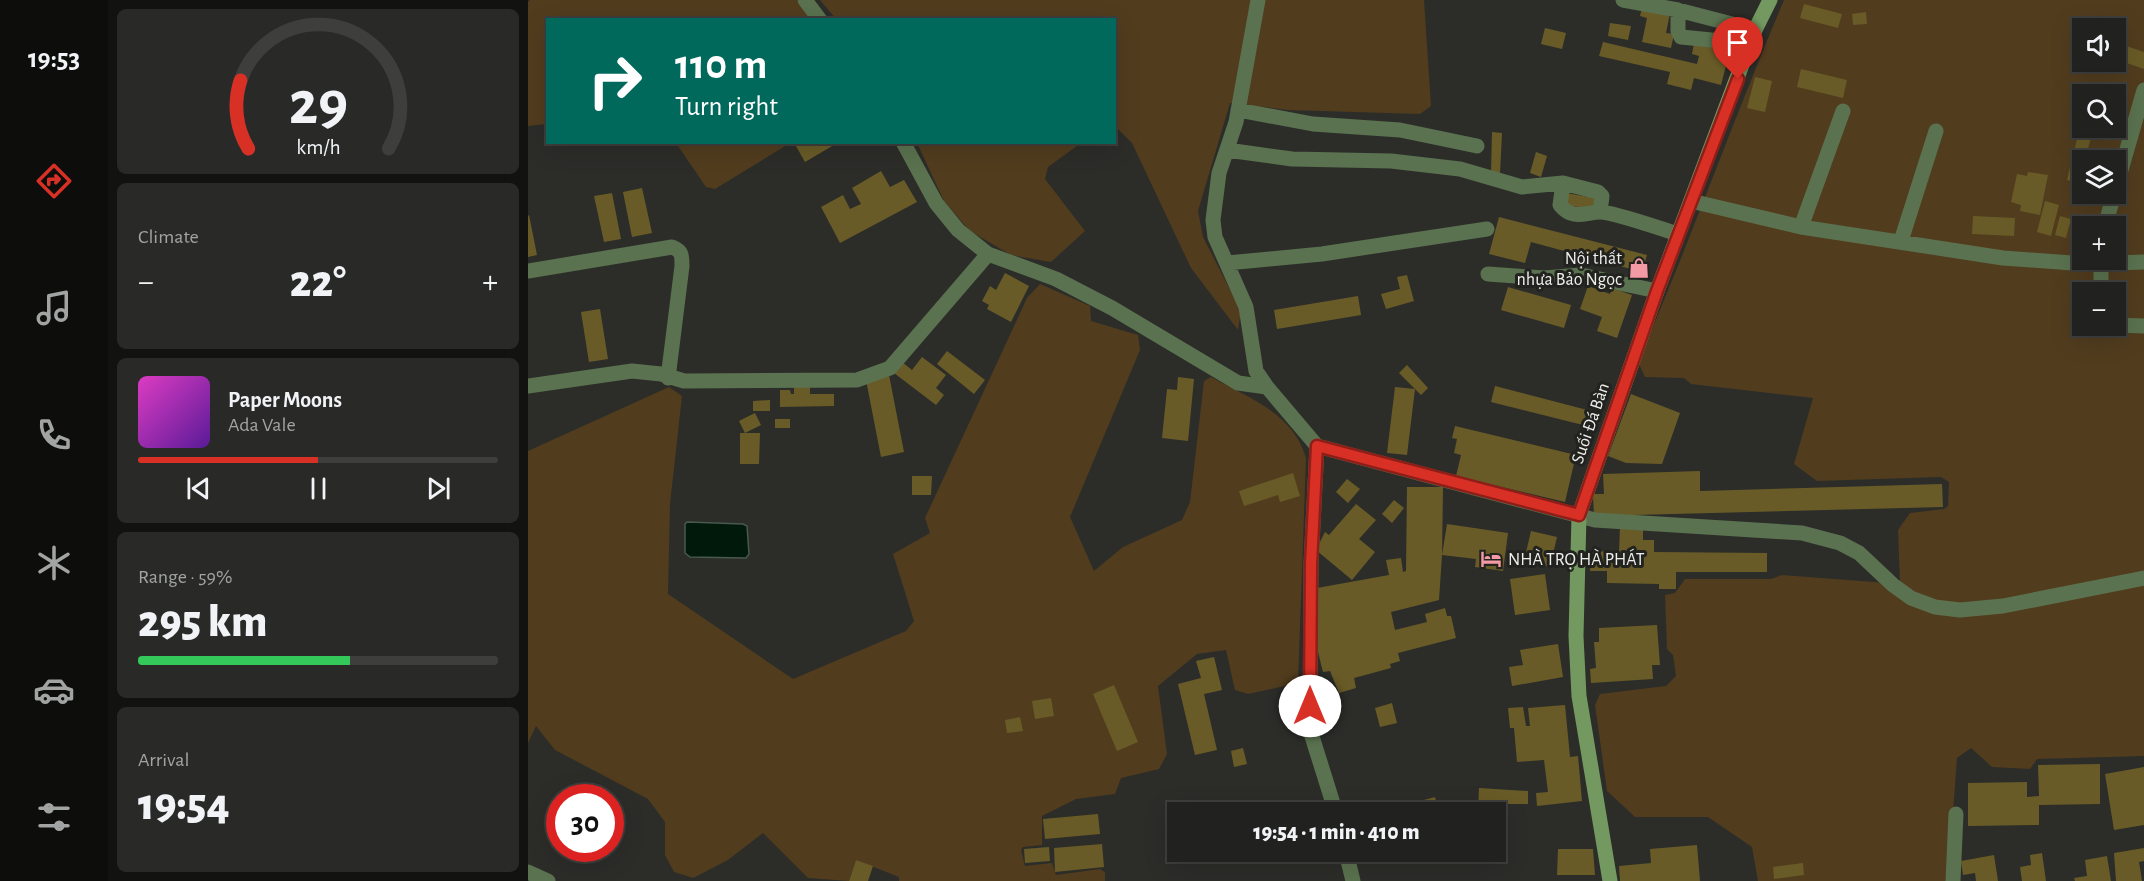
<!DOCTYPE html>
<meta charset="utf-8">
<style>
:root{--surface:#21221f;--page:#292a28;--text:#f1f3f6;--muted:#a2a4a4;--line:#3e3f3d;--accent:#d93025}
body{margin:0;font-family:"Alegreya Sans",sans-serif;background:var(--page);color:var(--text);height:100vh;display:flex;flex-direction:column;font-size:22px;white-space:nowrap}
*{box-sizing:border-box;margin:0}
p{font-size:20px;color:var(--muted)}
.icon{flex:none;width:33px;height:33px;fill:none;stroke:currentColor;stroke-width:2;stroke-linecap:round;stroke-linejoin:round}
.map{position:relative;flex:1;overflow:hidden}
.side{display:flex;flex-direction:column;gap:9px;padding:9px;background:#121311;width:420px}
.side>*{flex:none}
.top-card{position:absolute;left:18px;top:18px;width:570px;height:126px;border-radius:0px;box-shadow:0 6px 24px #0002,0 0 0 2px var(--line);background:#00695c;color:#fff;overflow:hidden}
.tools{position:absolute;left:1544px;top:18px;display:grid;gap:12px}
.tools a{display:grid;place-items:center;width:54px;height:54px;border-radius:0px;background:var(--surface);box-shadow:0 6px 24px #0002,0 0 0 2px var(--line);font-size:30px}
.speed{position:absolute;left:18px;top:784px;display:flex;gap:12px;font-size:30px;font-weight:700;text-align:center}
.speed>*{display:grid;place-content:center;width:78px;height:78px;border-radius:50%;background:var(--surface);box-shadow:0 6px 24px #0002,0 0 0 2px var(--line);line-height:1}
.speed .limit{border:9px solid #d22;background:#fff;color:#111}
.pin{position:absolute;display:grid;place-items:center;width:51px;height:51px;color:#fff;margin:-62px -26px;border-radius:50% 50% 50% 0;rotate:-45deg;box-shadow:0 0 6px #0007}
.pin .icon{rotate:45deg}
.me{position:absolute;width:66px;margin:-33px;rotate:0deg;stroke-linejoin:round;filter:drop-shadow(0 0 4px #0008)}
.turn{display:flex;align-items:center;gap:21px;height:126px;padding:0 30px;font-size:27px}
.turn .icon{width:78px;height:78px;stroke-width:2.5}
.turn b{display:block;font-size:42px;line-height:51px}
.big{font-size:45px;font-weight:800;line-height:1.1}
.side .card{flex:1;display:flex;flex-direction:column;justify-content:center;gap:9px;min-width:0;padding:0 21px;border-radius:9px;background:var(--page)}
.side .dial{align-items:center;gap:0}
.dial svg{height:156px;overflow:visible;fill:none;stroke:var(--line);stroke-width:7;stroke-linecap:round;text-anchor:middle}
.dial text{fill:var(--text);stroke:none}
.song{display:flex;align-items:center;gap:18px}
.cover{width:72px;height:72px;border-radius:9px;background:linear-gradient(135deg,hsl(310 70% 55%),hsl(270 70% 35%))}
.played{height:6px;border-radius:3px;background:linear-gradient(90deg,var(--accent) 50%,var(--line) 50%)}
.keys{display:flex;justify-content:space-around;direction:ltr}
.heat{display:flex;justify-content:space-between;align-items:center;font-size:33px;direction:ltr}
.charge{height:9px;border-radius:4px;background:linear-gradient(90deg,#34c759 59%,var(--line) 0)}
.trip{position:absolute;left:639px;top:802px;width:339px;height:60px;border-radius:0px;background:var(--surface);box-shadow:0 6px 24px #0002,0 0 0 2px var(--line);font-weight:800;line-height:60px;text-align:center}
main{display:flex;flex:1;min-height:0}
.tabs{display:flex;flex-direction:column;width:108px;justify-content:space-around;align-items:center;background:#0d0e0c;color:var(--muted)}
.tabs .icon{width:42px;height:42px}
.tabs .current{color:var(--accent)}
.tabs b{font-size:27px;color:var(--text)}
.map>svg:first-child{display:block}
.green{fill:#513c1e;fill-rule:evenodd}
.water{fill:#01190b;stroke:#48594e;stroke-width:1.5}
.building{fill:#695b27}
.lines{fill:none;stroke-linecap:round;stroke-linejoin:round}
.street{stroke:#5a724f;stroke-width:15}
.secondary{stroke:#739860;stroke-width:15}
.route-casing{stroke:#8d1f18;stroke-width:15}
.route{stroke:#d93025;stroke-width:10}
.labels{text-anchor:middle;stroke-width:6;stroke-linejoin:round;paint-order:stroke}
.poi-label{font-size:18px;fill:#eeefec;stroke:#22231f;text-anchor:end}
.street-label{font-size:18px;fill:#eeefec;stroke:#22231f}
</style>
<main>
<nav class="tabs">
<b>19:53</b>
<svg class="icon current" aria-label="directions" viewBox="0 0 24 24"><path d="M12 3l9 9-9 9-9-9zM9 14v-3h6M13 9l2 2-2 2"/></svg>
<svg class="icon" aria-label="music" viewBox="0 0 24 24"><path d="M9 18V5l10-2v13"/><circle cx="6" cy="18" r="3"/><circle cx="16" cy="16" r="3"/></svg>
<svg class="icon" aria-label="phone" viewBox="0 0 24 24"><path d="M5 4h4l2 5-3 2q2 4 5 5l2-3 5 2v4C11 20 4 13 5 4z"/></svg>
<svg class="icon" aria-label="climate" viewBox="0 0 24 24"><path d="M12 3v18M4 7l16 10M4 17L20 7"/></svg>
<svg class="icon" aria-label="car" viewBox="0 0 24 24"><path d="M5 17H2v-5l4-1 3-4h7l3 4 3 1v5h-3M9 17h6M6 11h13"/><circle cx="7" cy="17" r="2"/><circle cx="17" cy="17" r="2"/></svg>
<svg class="icon" aria-label="filters" viewBox="0 0 24 24"><path d="M4 7h16M4 17h16"/><circle cx="9" cy="7" r="2"/><circle cx="15" cy="17" r="2"/></svg>
</nav>
<section class="side">
<div class="card dial"><svg viewBox="0 0 100 80">
<path d="M14 69A42 42 0 1 1 86 69"/>
<path d="M14 69A42 42 0 0 1 10 34" stroke="#d93025"/>
<text x="50" y="56" font-size="32" font-weight="700">29</text>
<text x="50" y="72" font-size="11">km/h</text>
</svg></div>
<div class="card"><p>Climate</p>
<div class="heat"><a>−</a><b class="big">22°</b><a>+</a></div>
</div>
<div class="card">
<div class="song"><i class="cover"></i><div><b>Paper Moons</b><p>Ada Vale</p></div></div>
<div class="played"></div>
<div class="keys"><svg class="icon" aria-label="previous" viewBox="0 0 24 24"><path d="M18 5L8 12l10 7zM5 5v14"/></svg><svg class="icon" aria-label="pause" viewBox="0 0 24 24"><path d="M8 5v14M16 5v14"/></svg><svg class="icon" aria-label="next" viewBox="0 0 24 24"><path d="M6 5l10 7-10 7zM19 5v14"/></svg></div>
</div>
<div class="card"><p>Range · 59%</p><b class="big">295 km</b><div class="charge"></div></div>
<div class="card"><p>Arrival</p><b class="big">19:54</b></div>
</section>
<div class="map">
<svg width="1616" height="881" viewBox="0 0 1616 881">
<rect width="100%" height="100%" fill="#2c2d29"/>
<path class="green" d="M2,0H269L283,19L20,20L19,124L0,126V2Z
M292,0H896L903,106L892,114L760,110L702,103L670,211L675,237L713,311L710,330L663,268L604,143L587,126L586,20L308,19Z
M1256,0H1616V756L1509,759L1502,769L1464,767L1443,748L1429,758L1420,881H1230L1224,847L1180,817H1107L1079,791L1067,705L1072,694L1138,686L1148,676L1145,655L1139,649L1137,595L1147,593L1157,579H1243L1254,575L1372,584L1370,530L1382,513L1416,509L1420,506L1421,482L1413,477L1289,481L1266,464L1285,398L1163,384L1156,378L1117,377L1110,362C1162,242 1205,120 1256,0ZM1554,28H1587V62H1554ZM1554,94H1587V128H1554ZM1554,160H1587V194H1554ZM1554,226H1587V260H1554ZM1554,292H1587V326H1554Z
M148,143H262L187,189L178,187Z
M389,143H553L520,167L517,179L557,231L523,262L483,255L442,231L416,201Z
M512,284L562,306L563,321L610,335L612,350L542,517L566,571L595,547L654,520L662,502L676,381L683,377C721,398 765,413 778,458L770,683L720,694L707,690L698,650L669,654L630,686L639,754L631,769L593,778L587,794L548,799L514,816V845L495,847L493,850L497,866L524,863L528,875L572,869L577,872V881H371V877L328,860L321,881L280,878L235,833L200,860L165,878L146,872L137,855V822L120,799L27,750L8,726L0,743V451L141,387L154,396L142,504L140,594L265,679L378,631L386,621L365,554L402,533L397,518L499,298Z"/>
<path class="water" d="M159,522L215,524L219,526L221,554L218,558L162,557L157,553V524Z"/>
<path class="building" d="M1276,4L1314,14L1310,28L1272,18Z
M1114,8L1142,13L1138,33L1146,34L1143,48L1114,42L1119,18L1112,16Z
M1338,12L1339,24L1325,25L1324,14Z
M1082,23L1103,26L1100,40L1080,36Z
M1017,28L1038,33L1034,49L1013,44Z
M1075,42L1169,64L1171,56L1164,54L1166,43L1202,50L1193,85L1166,78L1163,90L1139,84L1142,72L1071,56Z
M1587,42L1616,52V69L1587,59Z
M1273,69L1319,80L1315,98L1269,87Z
M1227,77L1244,81L1237,112L1219,108Z
M1551,131L1564,134L1557,160H1554L1551,183L1539,180Z
M964,132L974,133L972,174H963Z
M273,142H311L277,162L268,146Z
M1008,152L1019,156L1013,177L1002,173Z
M353,171L362,187L376,180L389,202L312,243L293,207L315,195L322,209L333,204L324,188Z
M1500,172L1520,175L1512,215L1492,211L1493,205L1483,202L1489,174L1499,176Z
M114,188L124,233L104,237L95,192Z
M84,193L93,239L76,242L66,196Z
M1038,193L1067,198L1065,209L1036,205Z
M1517,201L1531,205L1523,236L1509,232Z
M1,215L9,255L0,257V216Z
M1445,216L1487,218L1486,236L1444,234Z
M1532,216L1543,219L1538,238L1527,235Z
M971,217L1119,255L1114,272L1003,242L997,263L961,254Z
M477,273L501,286L483,322L459,309L461,305L454,301L462,286L468,290Z
M879,275L886,301L858,309L853,294L872,289L869,277Z
M1060,286L1082,294L1084,288L1104,295L1089,338L1069,331L1074,317L1052,309Z
M980,287L1043,305L1036,328L973,310Z
M830,296L833,315L749,329L746,310Z
M72,309L80,359L61,362L53,312Z
M419,351L457,380L446,394L409,364Z
M394,357L418,375L408,388L416,395L408,405L366,373L374,362L384,370Z
M879,365L900,388L893,395L887,389L879,455L859,453L867,387L887,389L871,373Z
M361,375L376,452L353,457L338,380Z
M650,377L666,379L660,441L634,438L639,389L649,390Z
M266,384H282V394H306V406L252,407V390H262L263,394H266Z
M967,386L1063,411L1059,426L963,402Z
M1103,394L1152,413L1134,464L1098,463L1080,456Z
M242,400V411H225V401Z
M227,413L233,425L217,433L211,421Z
M247,419H262V428H247Z
M927,426L1048,455L1037,502L928,476L933,455L926,453L929,439L924,438Z
M212,433H232L231,464H212Z
M1172,471V491L1414,484L1415,507L1066,516L1065,494H1076L1075,474Z
M765,473L772,496L752,502L750,495L716,506L711,491Z
M384,476H404L403,495H384Z
M819,479L832,489L820,503L808,492Z
M879,487H915L914,555L919,524L980,533L975,571L947,567L948,559L914,555L911,600L863,612L867,630L899,622L897,614L917,608L919,616H923L928,638L870,653L872,661L862,664L863,668L826,678L828,688L811,693L802,671L795,672L785,632L790,631L789,588L861,575L858,560L873,558L875,572L878,571Z
M866,500L876,508L864,523L854,514Z
M828,504L848,520L831,539L847,552L824,580L788,550L797,532L801,535Z
M1092,527H1115V540H1126V552L1239,553V572H1148V589H1131V584L1079,583V571H1062L1063,551L1091,552Z
M1003,531L1029,537L1022,567L996,561Z
M1017,574L1022,610L987,615L982,579Z
M1129,625L1132,665H1124L1125,679L1063,683L1062,669L1068,668L1066,642H1071V628Z
M1030,644L1035,677L984,686L981,667L995,665L992,650Z
M686,657L694,690L676,694L689,750L667,755L650,684L673,678L668,661Z
M586,685L610,742L589,751L565,694Z
M523,698L526,716L507,719L504,701Z
M864,703L869,723L852,727L847,708Z
M1037,705L1042,757L1050,756L1054,801L1009,806L1008,793L1020,792L1016,760L989,762L986,728H982L980,708L995,707L998,726H1002L1000,708Z
M492,717L495,731L479,733L477,720Z
M715,748L719,764L706,767L703,751Z
M1572,764V804L1511,805V825L1440,826V783L1499,782V797L1511,796L1510,765Z
M1616,767V825L1586,830L1577,774Z
M951,788L1000,791V804H965V812L950,811Z
M907,797L911,813H867L866,808Z
M570,814L572,834L517,839L515,819Z
M574,844L576,867L527,872L526,848Z
M1169,845L1172,881H1092L1091,866L1123,863L1122,849Z
M521,847L522,861L497,863L496,849Z
M1616,848V861L1611,862L1614,881H1588L1586,853Z
M1030,849H1065L1067,875H1029Z
M1514,853L1518,881H1494L1492,867L1503,865L1502,855Z
M1466,855L1470,881H1448L1447,873L1435,875L1433,861Z
M1579,856L1583,881H1547L1546,878L1559,876L1557,860Z
M328,860L345,866L340,881H321Z
M1275,863L1276,875L1246,879L1245,867Z"/>
<g class="lines">
<path class="street" d="M277,0L292,20
M730,0L708,122L691,173L685,220L687,237L718,307L728,371L739,387
M1095,0L1150,10L1227,30
M1150,10V31L1153,37L1224,44
M710,110L785,124L872,130L949,146
M375,142L408,203L430,230L460,254L528,279L584,308L710,383L739,387L789,446L1067,520L1274,533L1312,543L1331,553L1365,585L1383,598L1407,607L1432,610L1475,606L1616,578
M699,150L764,159L863,161L932,169L994,187L1035,183L1070,192L1074,196L1072,212
M1035,183L1032,205C1045,221 1058,212 1072,212C1086,212 1133,229 1150,234
M1587,191L1616,90
M1163,201L1273,227L1475,258L1558,264L1616,262
M1577,226L1586,194
M1273,227L1315,111
M1373,241L1408,131
M1573,260V292
M699,263L794,254L959,229
M0,271L144,247C154,251 154,255 154,266L140,378
M960,274L1016,278L1053,275L1129,291
M1587,325L1616,326
M0,386L104,371L133,374L156,381L329,380L362,368L460,254
M789,446L783,564L782,730L808,813
M818,852L825,881
M0,872L20,881
M1425,881L1428,814"/>
<path class="secondary" d="M1082,881L1051,696L1048,636L1051,515L1129,291L1227,30L1242,0"/>
</g>
<g class="lines">
<g class="route-casing">
<path id="route" d="M782,706L783,564L789,446L1051,515L1129,291L1210,79"/>
</g>
<use href="#route" class="route"/>
</g>
<defs>
<g id="shop-bare" transform="scale(1.62)"><path d="M-5-2.5h2.3a2.7 3.5 0 0 1 5.4 0H5L5.5 6h-11ZM-1.5-2.5h3a1.5 2.3 0 0 0-3 0Z" fill="#f49aa5" stroke="#22231f" stroke-width="2.5" paint-order="stroke"/></g>
<g id="hotel-bare" transform="scale(1.62)"><path d="M-6-4.5h1.5V1H6V5H4.5V3h-9V5H-6ZM-4 0a1.8 1.8 0 1 1 3.6 0ZM.5 0V-2.5h3Q6-2.5 6 0Z" fill="#f49aa5" stroke="#22231f" stroke-width="2.5" paint-order="stroke"/></g>
</defs>
<g fill-rule="evenodd">
<use href="#shop-bare" x="1111" y="268"/>
<use href="#hotel-bare" x="963" y="559"/>
</g>
<g class="labels">
<g class="poi-label">
<text x="1094" y="264">Nội thất<tspan x="1094" dy="21">nhựa Bảo Ngọc</tspan></text>
<text x="980" y="565" text-anchor="start">NHÀ TRỌ HÀ PHÁT</text>
</g>
<g class="street-label">
<text transform="translate(1062 423) rotate(-71)" y="6">Suối Đá Bàn</text>
</g>
</g>
</svg>
<div class="tools">
<a><svg class="icon" aria-label="sound" viewBox="0 0 24 24"><path d="M4 9h4l5-4v14l-5-4H4zM17 9q2 3 0 6"/></svg></a>
<a><svg class="icon" aria-label="search" viewBox="0 0 24 24"><circle cx="10" cy="10" r="6"/><path d="M15 15l6 6"/></svg></a>
<a><svg class="icon" aria-label="layers" viewBox="0 0 24 24"><path d="M12 4l9 5-9 5-9-5zM3 14l9 5 9-5"/></svg></a>
<a>+</a>
<a>−</a>
</div>
<div class="speed"><div class="limit">30</div></div>
<div class="pin" style="left:1210px;top:79px;background:#d93025"><svg class="icon" aria-label="arrive" viewBox="0 0 24 24"><path d="M6 21V4h12l-3 4 3 4H6"/></svg></div>
<svg class="me" style="left:782px;top:706px" viewBox="-20 -20 40 40"><circle r="19" fill="#fff"/><path d="M0-13L10 11 0 6-10 11z" fill="#d93025"/></svg>
<div class="trip">19:54 · 1 min · 410 m</div>
<div class="top-card">
<div class="turn"><svg class="icon" aria-label="right" viewBox="0 0 24 24"><path d="M7 20v-9h11M14 6l5 5-5 5"/></svg><div><b>110 m</b>Turn right</div></div>
</div>
</div>
</main>
